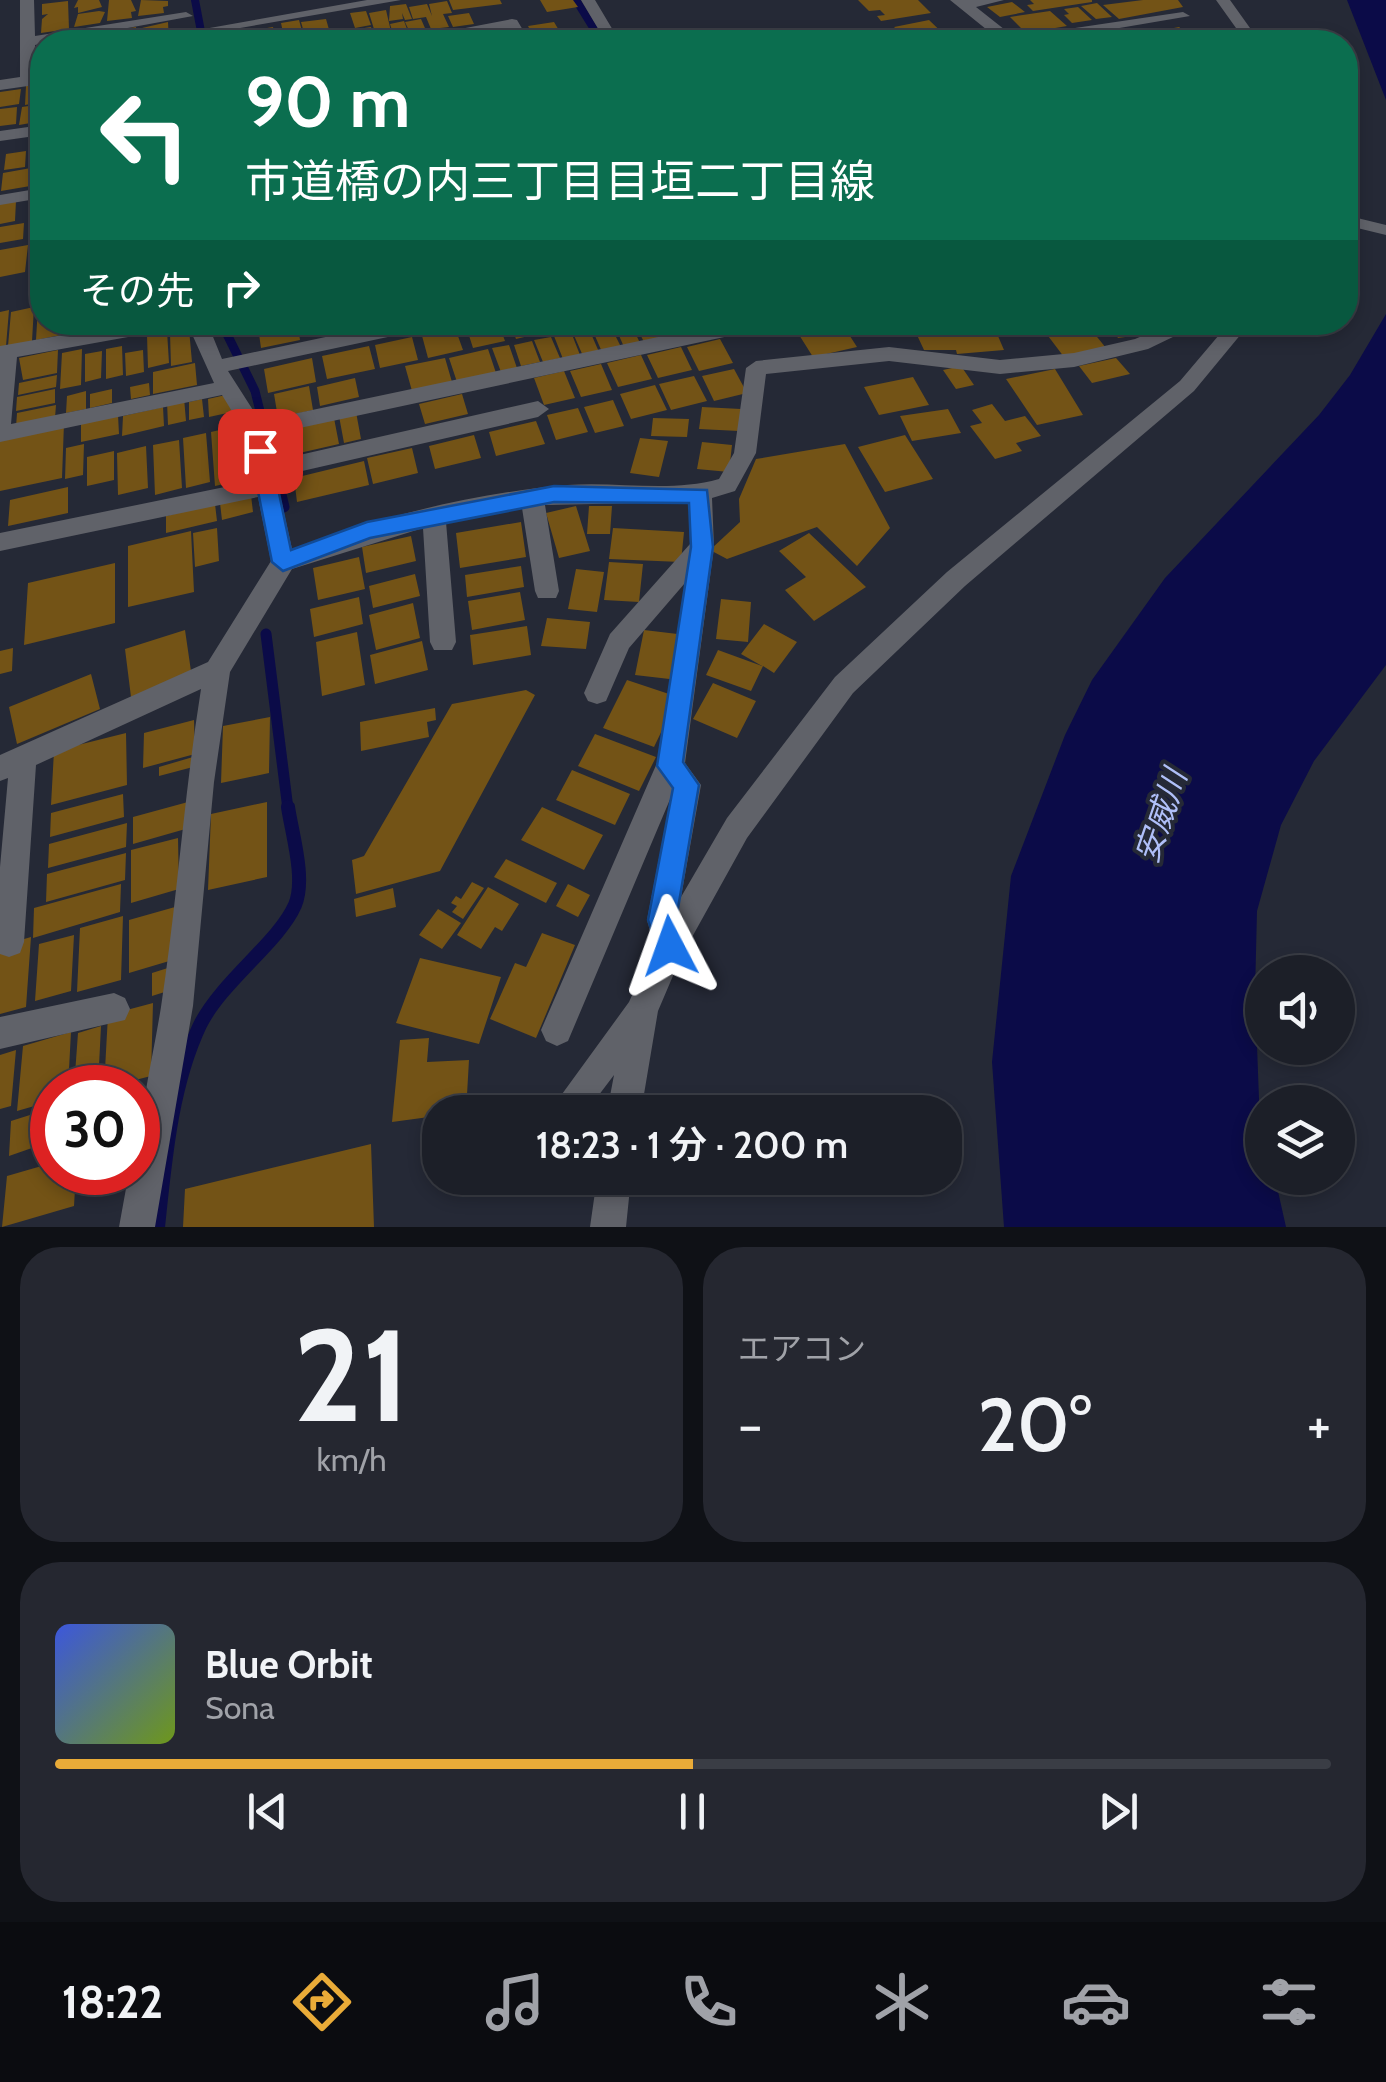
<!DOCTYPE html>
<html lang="ja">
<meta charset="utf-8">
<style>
:root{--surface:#1c1f28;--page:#252730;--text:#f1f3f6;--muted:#a0a2a8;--line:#3a3d45;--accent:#e9ab38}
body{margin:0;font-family:Cabin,"Noto Sans JP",sans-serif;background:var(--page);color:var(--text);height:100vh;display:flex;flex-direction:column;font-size:38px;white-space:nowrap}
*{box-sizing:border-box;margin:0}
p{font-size:32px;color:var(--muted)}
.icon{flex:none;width:55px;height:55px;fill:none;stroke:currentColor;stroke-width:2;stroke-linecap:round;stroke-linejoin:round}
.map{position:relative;height:1227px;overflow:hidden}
.panel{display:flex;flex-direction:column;gap:20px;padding:20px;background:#0f1116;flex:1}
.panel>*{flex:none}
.hud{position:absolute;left:30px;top:30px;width:1328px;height:305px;border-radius:40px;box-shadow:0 5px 15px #0003,0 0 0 2px var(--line);background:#0b6e4f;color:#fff;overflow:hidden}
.fabs{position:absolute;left:1245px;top:955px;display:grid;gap:20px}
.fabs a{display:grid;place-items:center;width:110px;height:110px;border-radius:50%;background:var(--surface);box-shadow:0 5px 15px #0003,0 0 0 2px var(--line);font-size:50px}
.speed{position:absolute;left:30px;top:1065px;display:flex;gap:20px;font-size:50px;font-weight:700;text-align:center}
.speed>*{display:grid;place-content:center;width:130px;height:130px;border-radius:50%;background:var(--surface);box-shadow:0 5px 15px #0003,0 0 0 2px var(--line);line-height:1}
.speed .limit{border:15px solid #d22;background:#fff;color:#111}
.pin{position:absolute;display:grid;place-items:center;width:85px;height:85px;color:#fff;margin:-42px;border-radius:20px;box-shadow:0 5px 15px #0006}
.me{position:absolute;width:110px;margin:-55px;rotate:356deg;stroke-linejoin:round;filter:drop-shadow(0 0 8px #0008)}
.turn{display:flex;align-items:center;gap:35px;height:210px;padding:0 50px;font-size:45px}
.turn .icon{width:130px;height:130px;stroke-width:2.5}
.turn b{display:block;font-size:70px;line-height:85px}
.then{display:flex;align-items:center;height:95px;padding:0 50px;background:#0003;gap:20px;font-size:38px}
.big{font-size:75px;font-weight:600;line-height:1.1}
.panel .card{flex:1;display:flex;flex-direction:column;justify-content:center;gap:15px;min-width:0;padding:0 35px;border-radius:40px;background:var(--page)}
.panel .dial{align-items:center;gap:0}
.dial b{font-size:130px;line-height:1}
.song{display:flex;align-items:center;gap:30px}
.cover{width:120px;height:120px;border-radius:15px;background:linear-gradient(135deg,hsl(230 70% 55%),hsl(80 70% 35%))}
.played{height:10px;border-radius:5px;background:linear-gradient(90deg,var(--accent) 50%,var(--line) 50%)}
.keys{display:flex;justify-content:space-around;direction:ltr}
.heat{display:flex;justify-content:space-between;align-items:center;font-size:55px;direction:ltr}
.panel .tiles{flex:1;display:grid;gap:20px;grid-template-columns:1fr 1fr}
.card:last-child{grid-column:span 2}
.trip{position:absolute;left:422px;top:1095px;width:540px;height:100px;border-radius:40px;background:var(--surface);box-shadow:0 5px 15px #0003,0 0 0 2px var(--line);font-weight:600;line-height:100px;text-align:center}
.dock{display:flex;height:160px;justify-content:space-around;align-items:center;background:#0b0c10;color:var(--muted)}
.dock .icon{width:70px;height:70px}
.dock .on{color:var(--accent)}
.dock b{font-size:45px;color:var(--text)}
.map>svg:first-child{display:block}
.water{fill:#0b0b48}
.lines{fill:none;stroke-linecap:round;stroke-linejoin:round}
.stream-far3{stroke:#0b0b48;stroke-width:8}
.stream-far2{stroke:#0b0b48;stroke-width:9}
.stream-far1{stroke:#0b0b48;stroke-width:11}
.stream{stroke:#0b0b48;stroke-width:14}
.building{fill:#735316}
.minor{fill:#606269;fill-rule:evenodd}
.route{fill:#1a73e8;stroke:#114b97;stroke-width:2.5}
.labels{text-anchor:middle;stroke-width:8;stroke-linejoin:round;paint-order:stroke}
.water-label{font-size:32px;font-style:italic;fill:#afbff8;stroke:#252936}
</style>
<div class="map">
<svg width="1386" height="1227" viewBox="0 0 1386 1227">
<rect width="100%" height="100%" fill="#252936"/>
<path class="water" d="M1347,0H1386V100Z
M1386,314V665L1314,761L1281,825L1257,911L1255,993L1262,1178H1275L1286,1227H1004L992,1062L1011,876L1065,735L1092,680L1165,578L1319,415L1350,375Z"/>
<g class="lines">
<path class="stream-far3" d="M195,0L203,42
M576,0L602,42"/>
<path class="stream-far2" d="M221,322L255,391L276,476"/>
<path class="stream-far1" d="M276,474L284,507
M266,634L288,809"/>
<path class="stream" d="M158,1227C165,1161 171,1086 200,1025C222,981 279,942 295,905C306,879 292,834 288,807"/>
</g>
<path class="building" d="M78,0H99L102,7L78,13V7L74,8Z
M109,0H131L136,11L131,12L132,18L107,21Z
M141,0L168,1V6L163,7L164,13L138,16Z
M449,0H500L502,4L453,10Z
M540,0H573L578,7L547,12Z
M858,0H918L931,13L881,21L877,16L885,15L880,10L869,11Z
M1030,0H1092V2L1033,11L1027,5L1034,4Z
M1143,0H1178L1183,7L1119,19L1103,5Z
M68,1L69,29L41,33L42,19L48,14L42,15V4Z
M447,1L452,13L443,14L449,27L431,29L426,17L413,19L409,7L427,4L432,16L429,4Z
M1012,2L1025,12L1000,17L987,7Z
M1097,3L1112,17L1096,19L1081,6Z
M406,4L412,19L405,20L402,13L403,19L389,21L390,6Z
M1078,7L1092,20L1072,23L1064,15L1069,14L1064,9Z
M386,10L393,40L378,42L369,13Z
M99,11L105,12L100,23L74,27L78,14Z
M366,11L371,25L355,28L350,13Z
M1050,11L1067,26L1026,33L1010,17Z
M469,13L474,24L453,27L448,16Z
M326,19L330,33L371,27L376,42H322V33L305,36L301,22Z
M421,19L428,35L412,37L405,22Z
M299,20L304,38L318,35L320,42H285L281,23Z
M929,20L952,42H910L894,27Z
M404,21L410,37L395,40L390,24Z
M168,22L169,42H148L142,28Z
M554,22L566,42L534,38L528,26Z
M136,27V41L110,39L113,31Z
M273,27L276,42H257L255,30Z
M1179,27L1196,40L1166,42L1153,32Z
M507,28L514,42H491L486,32Z
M594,29L602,42H570L566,34Z
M104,33L105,42H59V40Z
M42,84L41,102L25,105L26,86Z
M21,89L19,104L0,107V92Z
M42,104V121L19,125L22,107Z
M17,107L16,124L0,126V109Z
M42,148V164L28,166L29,150Z
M26,151L25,167L4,170L6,154Z
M42,166V184L1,191L3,173Z
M16,201L15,221L0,224V204Z
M42,220V239L29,242L30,222Z
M24,223L23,239L0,243V227Z
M28,245L25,272L0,277V250Z
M42,305V322H61V335L36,340L38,306Z
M34,307L32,341L8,346L11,312Z
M9,310L6,346L0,347V312Z
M63,322H117V324L63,335Z
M278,322H297L300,340L261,348L258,327Z
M313,322H356L357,327L316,336Z
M498,322L505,341L473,348L465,323Z
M510,322H546L549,331L516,339Z
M630,322L640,343L624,347L614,324Z
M634,322H650L658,338L644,342Z
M656,322H694L699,331L664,339Z
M828,322H841L857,347L813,357L796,330Z
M992,322L1004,350L957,354L956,350H924L917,335L925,334L920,324Z
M1085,322L1106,348L1064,357L1039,324Z
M1108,322H1131L1140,335L1118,338Z
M454,325L463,350L428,358L421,332Z
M610,325L621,347L602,352L592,329Z
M189,329L192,362L171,366L170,333Z
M589,329L599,352L583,356L573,333Z
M167,331L169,363L148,368L147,335Z
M571,332L580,355L563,359L554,336Z
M412,337L418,360L380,368L375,345Z
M551,337L560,358L543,362L534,340Z
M720,339L733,363L699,371L687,347Z
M532,341L540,362L521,366L514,345Z
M509,345L517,368L501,372L492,348Z
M122,346L123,375L106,379V349Z
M369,346L375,369L327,379L322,356Z
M681,347L692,370L658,378L647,355Z
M82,349L81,385L60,389L62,353Z
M488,349L496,373L457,382L449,358Z
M58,350L57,373L23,380L19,358Z
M143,350L144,372L126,376L125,353Z
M102,351L101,378L85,382V354Z
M641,355L652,379L618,387L607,363Z
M312,358L316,382L268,393L264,369Z
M445,358L452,382L412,391L405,366Z
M1116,358L1130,374L1092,383L1079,366Z
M195,363L197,385L153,394V372Z
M601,364L612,390L581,397L570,371Z
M961,366L974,385L956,389L943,370Z
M734,369L747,393L714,401L702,376Z
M1055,369L1083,415L1037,425L1006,379Z
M564,371L575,398L544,405L534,378Z
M57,375L56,387L18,395L19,383Z
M694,376L707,401L671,410L659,384Z
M913,377L929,405L879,415L864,387Z
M355,378L359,397L320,406L317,387Z
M149,383L150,395L131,399L130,387Z
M655,385L667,410L631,419L620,394Z
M309,386L313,410L278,418L274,394Z
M55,389V403L16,411L17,397Z
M112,389V403L90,408V394Z
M86,391V409L66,413L67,396Z
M230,394L232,412L209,417L208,399Z
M462,394L468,414L425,424L419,404Z
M184,398L186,421L168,425L167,402Z
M202,399L204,417L189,420V402Z
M613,400L624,426L595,433L584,407Z
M992,404L1005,421L1025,416L1041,436L1016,443L1022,451L995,459L970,426L982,423L972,410Z
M56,405L55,418L16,427L17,413Z
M163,407L164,426L122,436L123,416Z
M702,407L741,409L739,431L699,429Z
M578,408L588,432L556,440L547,415Z
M948,409L961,433L912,441L900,416Z
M356,412L361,439L344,443L339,416Z
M118,415L119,434L81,442V423Z
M334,418L339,444L295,454L291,428Z
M653,418L689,419L687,437L651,436Z
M536,421L545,444L496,456L489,432Z
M64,423L62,478L0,491V437Z
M241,425L247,479L215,486L211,432Z
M206,433L210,482L186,488L183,438Z
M474,435L481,458L435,469L429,446Z
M905,435L933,479L885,492L858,447Z
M640,438L668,441L659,477L630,473Z
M179,440L182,488L155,495L153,445Z
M702,442L732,445L729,472L697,469Z
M84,444L83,475L65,479L66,448Z
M845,444L890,528L857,566L817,527L727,559L710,550L740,522L739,499L756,459Z
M146,446L148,488L118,495L117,453Z
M412,448L418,473L373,484L367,458Z
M114,451V480L87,486V457Z
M364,461L369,485L297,502L294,478Z
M68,487V513L8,526L10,500Z
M251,495L253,512L222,520L220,503Z
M215,504L217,521L166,533V516Z
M576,506L590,551L559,558L546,513Z
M589,506H612L610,534H587Z
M521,522L526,557L460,568L456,533Z
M217,528L219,561L195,567L193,533Z
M613,528L684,532L681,562L609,559Z
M191,531L194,592L128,607V546Z
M809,533L866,587L814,621L785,590L806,577L779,551Z
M411,536L416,561L366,573L362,547Z
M359,557L365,589L318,600L313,568Z
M609,562L643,564L639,602L604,600Z
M115,563V623L24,645L28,583Z
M521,566L524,587L467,597L465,575Z
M576,569L604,572L597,612L568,609Z
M415,574L420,596L373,608L369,586Z
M520,592L525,620L472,630L468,601Z
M359,597L363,624L314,637L310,609Z
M721,599L751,602L748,642L716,639Z
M413,603L420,638L376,650L369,615Z
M547,618L590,622L586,649L541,646Z
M764,624L797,642L774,673L763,666L751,691L706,675L718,650L762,666L741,654Z
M527,626L531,655L473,665L470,635Z
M185,630L192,678L131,697L125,649Z
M644,630L686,635L678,680L635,675Z
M357,632L365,685L322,696L316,642Z
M422,641L428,670L375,684L370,655Z
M13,648L12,671L0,674V651Z
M91,674L100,709L17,744L9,707Z
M627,680L678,697L654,747L603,728Z
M713,683L756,701L737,738L693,719Z
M526,690L535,695L440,871L356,894L352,860L364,856L452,704Z
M435,708L436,720L427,722L429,737L361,751L360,722Z
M270,717L269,773L221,783L223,726Z
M194,720L195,754L143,768L144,733Z
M126,733L127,785L51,805L54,751Z
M595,734L656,757L639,791L578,766Z
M193,757V767L159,776V767Z
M572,770L630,794L615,825L556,800Z
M123,794L124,817L50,837L51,813Z
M188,802L189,828L133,844V817Z
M267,802V877L208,890L211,814Z
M542,807L603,835L584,870L521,840Z
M127,823L126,847L48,868L49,844Z
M178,838L179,889L131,903V850Z
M126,853L125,880L46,902L47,874Z
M506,859L557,883L546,903L494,877Z
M472,882L484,888L463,919L452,912L457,906L451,903L456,896L461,899Z
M121,884L120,912L33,938L34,908Z
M568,884L590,895L578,917L556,906Z
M488,887L519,904L502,931L495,927L481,949L457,935Z
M393,888L396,907L356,917L354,899Z
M175,907L176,959L129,973V920Z
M438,909L461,923L442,949L419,935Z
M123,916L121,980L77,992L80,928Z
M542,933L575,945L536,1038L490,1019L515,963L526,967Z
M74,935L71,991L35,1001L39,944Z
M31,937L26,1007L0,1014V946Z
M420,958L501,977L479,1044L396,1023Z
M171,967V990L152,996V973Z
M153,1003L151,1076L104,1088L108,1015Z
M101,1026L98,1086L74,1088L78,1033Z
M71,1032L68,1088H52V1101L17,1111L23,1046Z
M429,1038L427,1062L469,1060L466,1112L392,1122L400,1040Z
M16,1050L11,1106L0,1109V1055Z
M52,1108V1141L9,1156L11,1121Z
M371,1144L374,1227H183L185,1189Z
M52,1163V1172H76L74,1206L2,1227L7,1176Z"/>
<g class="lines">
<path class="minor" d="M20,0H34L35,36L186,12L193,16L35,45L36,75L42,74V84L0,90V80L20,77Z
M367,0H401L194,36L187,32Z
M581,0H595L620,42H606Z
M950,0H1004L976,7L1014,37L1183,12L1190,16L1037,42H1002Z
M1216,0H1230L1260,42H1246Z
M512,19L517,20L530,42H516L508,28L423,42H392Z
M42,125V135L0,141V131Z
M42,188V198L0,205V195Z
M1345,215L1386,225V235L1345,225Z
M137,322H207L222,359L396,322H440L430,328L228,371L260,421L729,322H751L753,326L743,333L267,435L273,461L538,401L549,409L538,417L276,477L292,549C380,517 474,493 567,485C618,481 669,493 719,479L734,453L746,368L756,361L889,347L1000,360L1074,353L1135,339L1175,322H1204L1148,349L1074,367L1000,374L889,361L766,374L756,453L735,491L712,498L714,547L685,763L701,785L681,897L727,818L835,677L947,572L1180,381L1230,322H1251L1194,391L965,586L853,693L747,838L681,957L658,1011L641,1112H607L614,1075L586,1112H549L629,1002L654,946L647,920L671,797L568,1041L557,1046L546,1041L541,1030L660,756L685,583L629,648L606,701L597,704L588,701L584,693L610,634L690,544L689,502L545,505L559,591L556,598H538L535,591L522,508L446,522L456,642L452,650H434L430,642L423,528L292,569L230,672L214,782L193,1006L155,1227H119L129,1172H138C138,1116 152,1063 161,1007C177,902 184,795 201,689L36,765L24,942L20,953L9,957L0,954V867L8,778L0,781V755L208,662L271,561L258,497L0,551V533L254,481L244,431L222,395L0,442V346ZM187,323L214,383L11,424L17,357L178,328Z
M114,993L125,998L130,1009L125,1020L0,1049V1017Z
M597,1178H631L626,1227H590Z"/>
</g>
<path class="route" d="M260,443L270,451L291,550L367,522L554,486L707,490L713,547L683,762L699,785L676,920L684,946L680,956L670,960L660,956L648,920L673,788L657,766L691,547L689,503L554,502L370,538L283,571L272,562L250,451Z"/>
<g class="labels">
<g class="water-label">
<text transform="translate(1161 816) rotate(-71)" y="11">安威川</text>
</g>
</g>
</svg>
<div class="fabs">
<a><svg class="icon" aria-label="sound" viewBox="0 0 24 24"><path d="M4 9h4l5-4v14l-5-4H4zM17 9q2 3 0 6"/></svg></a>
<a><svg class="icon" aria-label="layers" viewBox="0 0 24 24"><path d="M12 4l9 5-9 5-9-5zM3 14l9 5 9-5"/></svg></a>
</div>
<div class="speed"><div class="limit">30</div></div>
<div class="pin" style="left:260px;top:451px;background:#d93025"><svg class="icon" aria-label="arrive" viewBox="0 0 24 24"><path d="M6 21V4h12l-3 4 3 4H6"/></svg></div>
<svg class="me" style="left:670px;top:946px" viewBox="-20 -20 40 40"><path d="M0-17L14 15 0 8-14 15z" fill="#1a73e8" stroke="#fff" stroke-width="4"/></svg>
<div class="trip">18:23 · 1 分 · 200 m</div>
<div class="hud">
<div class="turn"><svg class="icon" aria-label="left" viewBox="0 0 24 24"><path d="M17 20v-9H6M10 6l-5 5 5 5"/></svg><div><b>90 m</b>市道橋の内三丁目目垣二丁目線</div></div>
<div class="then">その先<svg class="icon" aria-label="right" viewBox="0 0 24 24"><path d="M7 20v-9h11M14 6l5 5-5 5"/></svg></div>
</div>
</div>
<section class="panel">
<div class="tiles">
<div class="card dial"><b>21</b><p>km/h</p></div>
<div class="card"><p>エアコン</p>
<div class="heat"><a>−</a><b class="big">20°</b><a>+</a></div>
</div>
<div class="card">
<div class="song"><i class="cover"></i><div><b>Blue Orbit</b><p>Sona</p></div></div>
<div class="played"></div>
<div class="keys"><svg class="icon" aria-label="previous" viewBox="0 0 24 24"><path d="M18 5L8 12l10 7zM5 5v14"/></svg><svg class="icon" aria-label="pause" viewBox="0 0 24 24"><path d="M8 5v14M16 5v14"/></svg><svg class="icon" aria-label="next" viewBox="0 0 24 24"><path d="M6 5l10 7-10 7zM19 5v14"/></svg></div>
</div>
</div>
</section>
<nav class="dock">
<b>18:22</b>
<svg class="icon on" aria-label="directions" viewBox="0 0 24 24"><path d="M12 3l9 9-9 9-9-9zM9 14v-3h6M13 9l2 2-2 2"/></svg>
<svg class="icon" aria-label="music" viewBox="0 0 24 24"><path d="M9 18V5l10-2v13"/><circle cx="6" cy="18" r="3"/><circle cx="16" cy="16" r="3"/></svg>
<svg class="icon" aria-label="phone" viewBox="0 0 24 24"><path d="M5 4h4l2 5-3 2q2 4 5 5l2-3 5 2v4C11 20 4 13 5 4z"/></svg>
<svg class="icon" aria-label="climate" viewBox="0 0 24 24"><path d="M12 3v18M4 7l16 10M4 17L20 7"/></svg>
<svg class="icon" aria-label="car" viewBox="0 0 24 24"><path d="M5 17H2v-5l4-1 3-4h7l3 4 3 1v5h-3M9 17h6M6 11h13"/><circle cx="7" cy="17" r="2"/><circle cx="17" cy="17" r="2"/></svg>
<svg class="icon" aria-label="filters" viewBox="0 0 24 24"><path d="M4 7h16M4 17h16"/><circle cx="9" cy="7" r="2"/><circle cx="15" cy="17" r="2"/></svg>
</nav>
